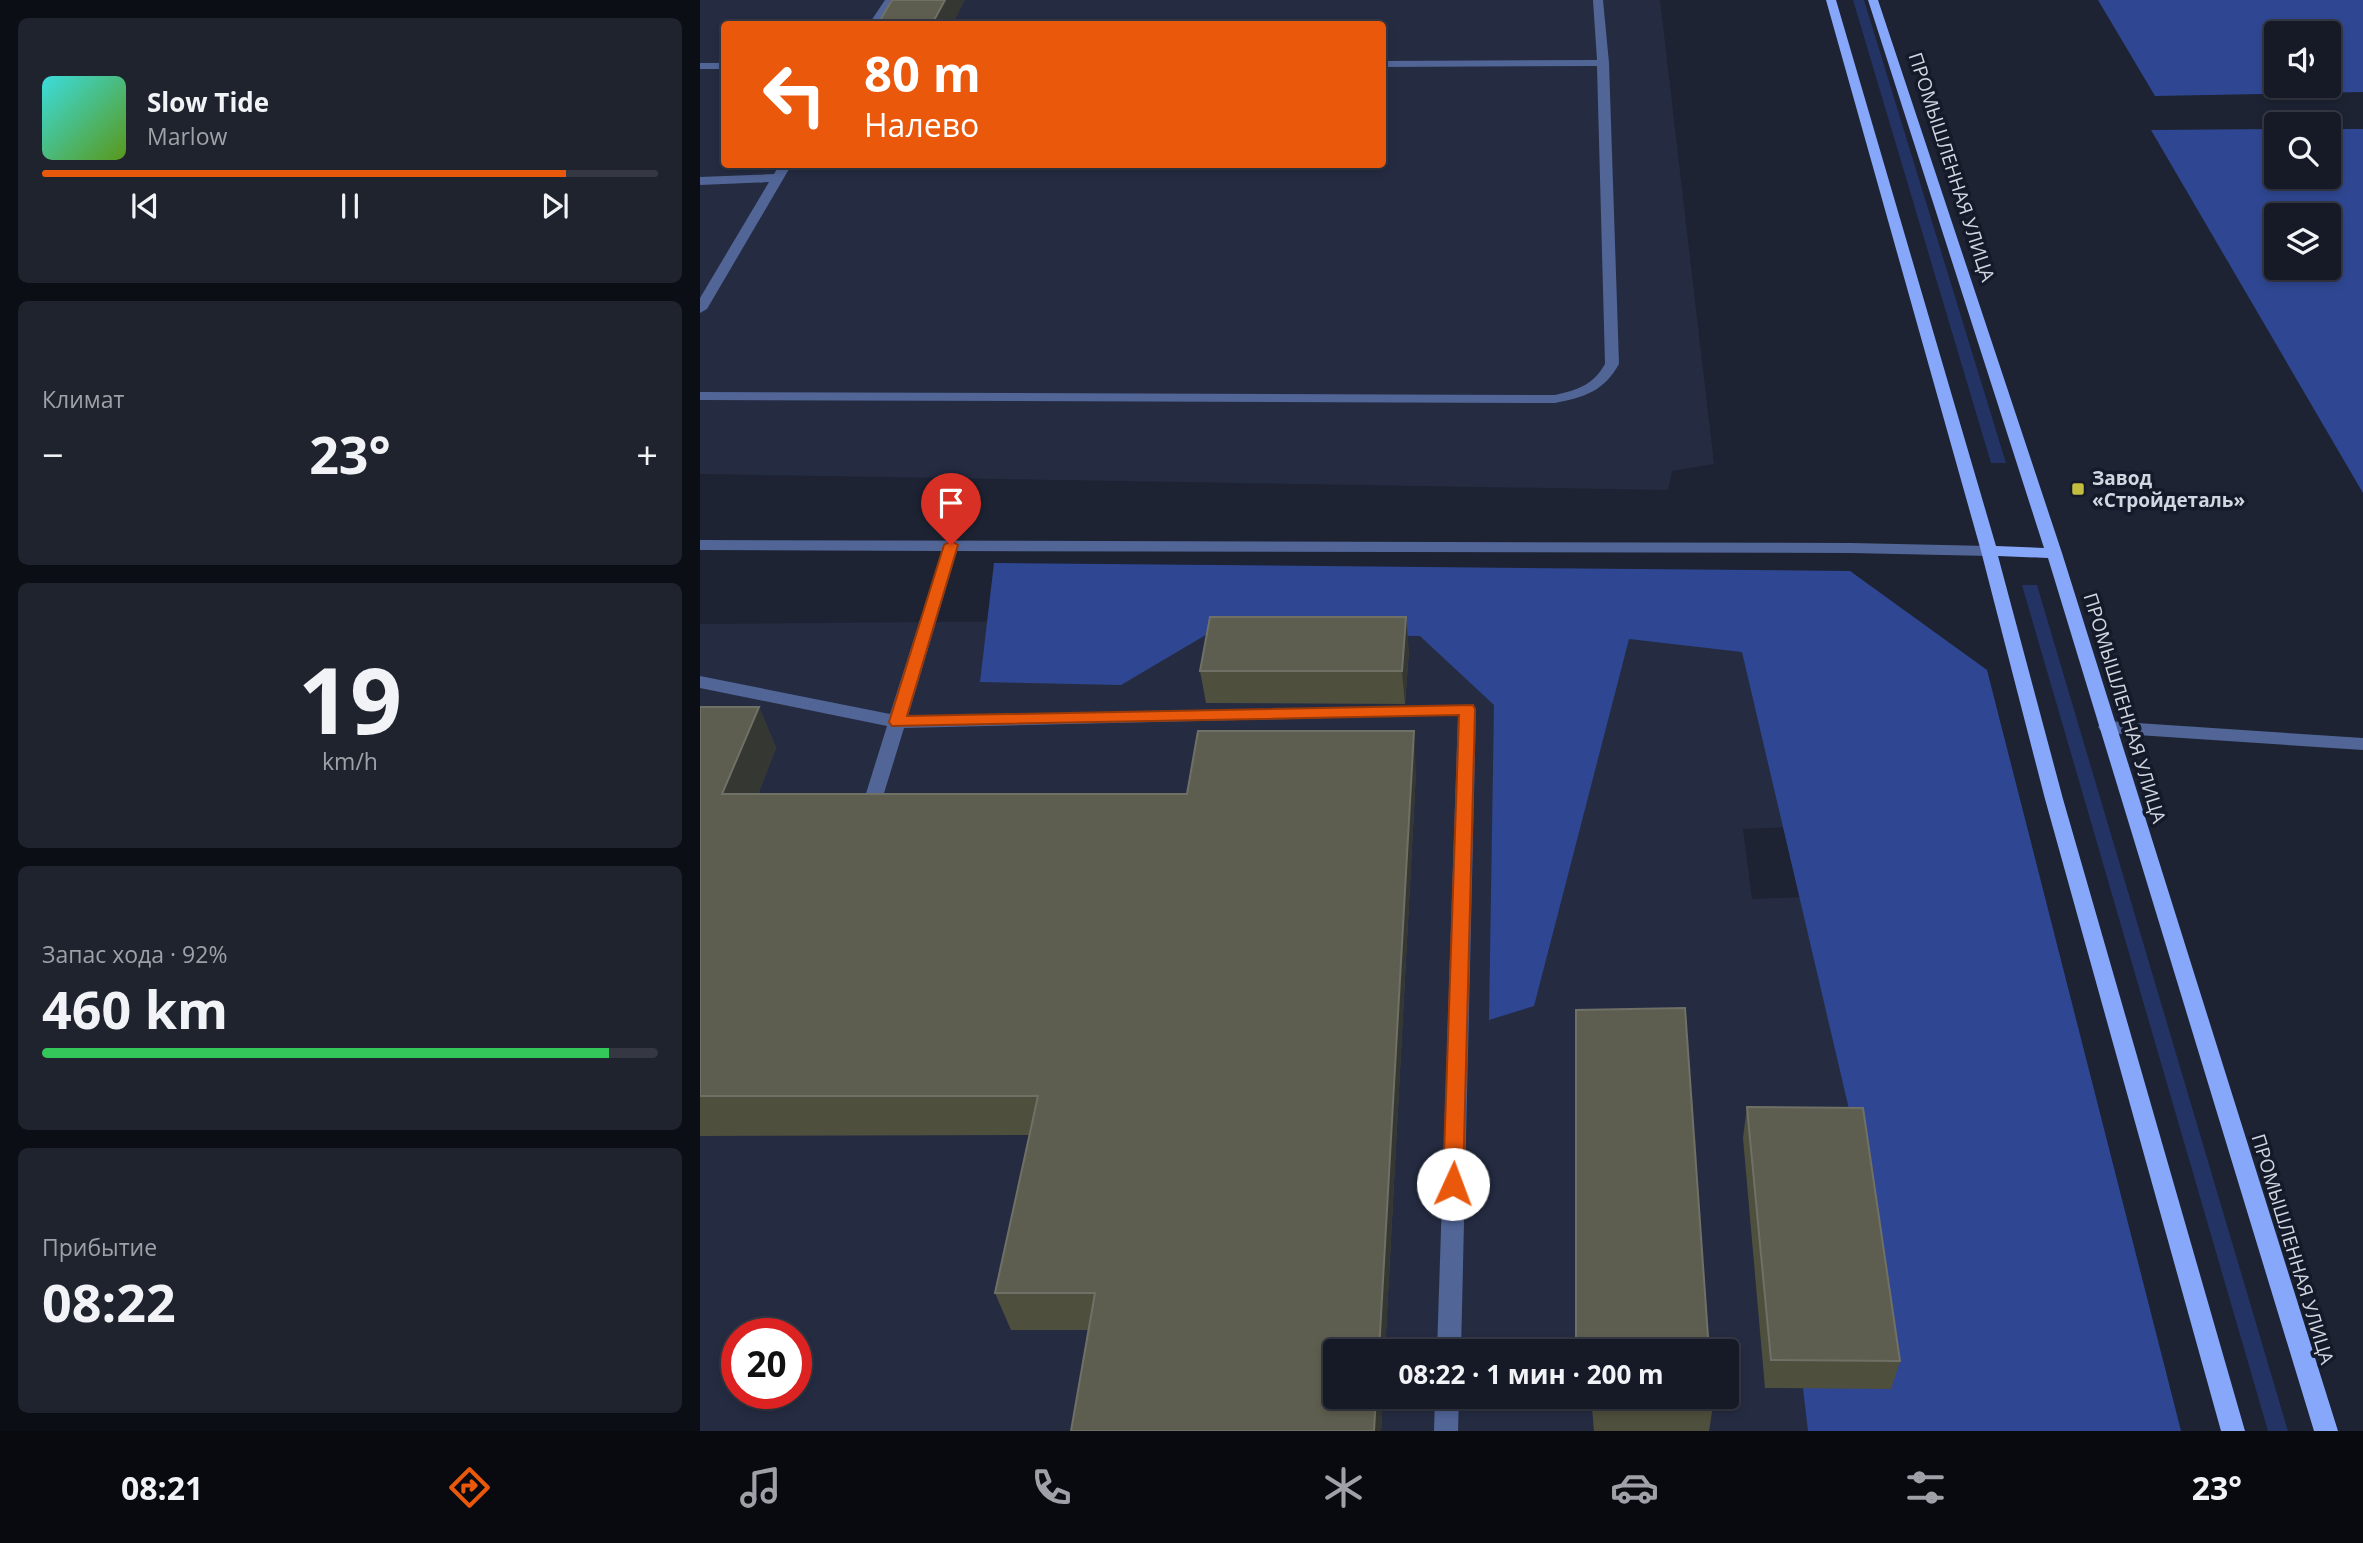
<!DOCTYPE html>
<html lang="ru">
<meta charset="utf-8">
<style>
:root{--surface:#161a26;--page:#1f232e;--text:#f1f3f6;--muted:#9ea1a7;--line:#353843;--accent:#ea580c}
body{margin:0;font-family:"Open Sans",sans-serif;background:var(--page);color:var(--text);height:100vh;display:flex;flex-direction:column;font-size:26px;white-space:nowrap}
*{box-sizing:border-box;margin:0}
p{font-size:23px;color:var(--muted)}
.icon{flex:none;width:38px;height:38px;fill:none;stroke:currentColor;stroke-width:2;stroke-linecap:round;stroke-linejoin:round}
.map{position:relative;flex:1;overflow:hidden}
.details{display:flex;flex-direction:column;gap:18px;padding:18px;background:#0c0e15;width:700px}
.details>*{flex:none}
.hud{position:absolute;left:21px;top:21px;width:665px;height:147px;border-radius:7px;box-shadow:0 4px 10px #0003,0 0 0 2px var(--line);background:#ea580c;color:#fff;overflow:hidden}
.tools{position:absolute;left:1564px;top:21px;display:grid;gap:14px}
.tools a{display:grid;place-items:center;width:77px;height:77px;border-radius:7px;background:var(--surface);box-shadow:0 4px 10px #0003,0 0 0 2px var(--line);font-size:35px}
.speed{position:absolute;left:21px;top:1318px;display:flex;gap:14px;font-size:35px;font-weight:700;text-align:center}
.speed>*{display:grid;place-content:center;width:91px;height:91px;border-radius:50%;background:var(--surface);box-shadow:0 4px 10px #0003,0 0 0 2px var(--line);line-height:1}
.speed .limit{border:10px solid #d22;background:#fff;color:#111}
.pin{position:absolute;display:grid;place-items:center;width:60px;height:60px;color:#fff;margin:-72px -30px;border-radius:50% 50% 50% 0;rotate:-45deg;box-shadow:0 0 7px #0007}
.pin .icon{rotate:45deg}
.me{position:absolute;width:77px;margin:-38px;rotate:2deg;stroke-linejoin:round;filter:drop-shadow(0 0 5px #0008)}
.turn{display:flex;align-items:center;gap:24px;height:147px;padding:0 28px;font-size:32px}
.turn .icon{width:91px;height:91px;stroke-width:2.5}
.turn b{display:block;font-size:49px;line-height:60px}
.big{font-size:52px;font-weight:700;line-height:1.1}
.details .card{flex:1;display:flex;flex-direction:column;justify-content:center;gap:10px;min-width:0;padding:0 24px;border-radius:10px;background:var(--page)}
.details .dial{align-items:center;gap:0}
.dial b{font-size:91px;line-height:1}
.song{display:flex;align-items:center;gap:21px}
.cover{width:84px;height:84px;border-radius:10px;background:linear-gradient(135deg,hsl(180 70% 55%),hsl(90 70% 35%))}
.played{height:7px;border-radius:4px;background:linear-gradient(90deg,var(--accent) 85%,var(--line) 85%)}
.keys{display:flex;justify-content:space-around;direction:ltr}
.heat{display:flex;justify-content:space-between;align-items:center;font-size:38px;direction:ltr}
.charge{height:10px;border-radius:5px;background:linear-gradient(90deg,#34c759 92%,var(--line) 0)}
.trip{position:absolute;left:623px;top:1339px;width:416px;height:70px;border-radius:7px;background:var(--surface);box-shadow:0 4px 10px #0003,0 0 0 2px var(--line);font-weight:700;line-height:70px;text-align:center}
.tab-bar{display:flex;height:112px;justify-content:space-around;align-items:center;background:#090a0f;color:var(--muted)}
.tab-bar .icon{width:49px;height:49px}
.tab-bar .current{color:var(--accent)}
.tab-bar b{font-size:32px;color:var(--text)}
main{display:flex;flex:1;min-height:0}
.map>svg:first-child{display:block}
.built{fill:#252c42;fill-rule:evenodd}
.green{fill:#223364}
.forest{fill:#2f4792;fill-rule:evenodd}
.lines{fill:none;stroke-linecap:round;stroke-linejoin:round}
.minor{fill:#516597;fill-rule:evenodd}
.major{fill:#87a7fb;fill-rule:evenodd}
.wall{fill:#4f4f3d}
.shaded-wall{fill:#353732}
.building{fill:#5d5e4f;stroke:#6f7066;stroke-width:2}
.route{fill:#ea580c;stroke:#983908;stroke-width:2}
.poi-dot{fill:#c3bd3f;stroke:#141a29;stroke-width:2.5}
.labels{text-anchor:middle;stroke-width:7;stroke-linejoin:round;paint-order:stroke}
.street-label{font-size:19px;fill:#d1d6e0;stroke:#141a29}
.poi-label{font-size:19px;font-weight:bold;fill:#d1d6e0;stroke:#141a29;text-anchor:start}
</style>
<main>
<section class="details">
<div class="card">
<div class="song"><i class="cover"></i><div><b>Slow Tide</b><p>Marlow</p></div></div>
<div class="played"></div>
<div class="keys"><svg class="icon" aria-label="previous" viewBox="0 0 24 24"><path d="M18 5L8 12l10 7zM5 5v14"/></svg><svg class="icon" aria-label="pause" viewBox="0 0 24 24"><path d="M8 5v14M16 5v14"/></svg><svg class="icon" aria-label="next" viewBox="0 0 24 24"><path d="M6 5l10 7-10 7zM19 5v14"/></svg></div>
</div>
<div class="card"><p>Климат</p>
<div class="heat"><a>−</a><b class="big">23°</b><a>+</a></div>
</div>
<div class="card dial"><b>19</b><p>km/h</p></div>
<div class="card"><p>Запас хода · 92%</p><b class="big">460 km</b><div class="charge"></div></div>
<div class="card"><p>Прибытие</p><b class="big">08:22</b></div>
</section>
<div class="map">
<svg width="1663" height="1431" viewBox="0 0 1663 1431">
<rect width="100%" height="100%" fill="#1d2333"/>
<path class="built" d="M0,0H960L1014,464L972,471L968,490L0,474ZM24,24H682V164H24Z
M1074,615L1113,826L1043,829L1052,899L1126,896L1156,1139L1104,1388L1108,1431H0V624ZM37,1334H96V1393H37ZM635,1351H1027V1396H635Z"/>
<path class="green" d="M1153,0H1164L1306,463H1291Z
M1322,585H1337L1588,1431H1568Z"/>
<path class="forest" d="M1398,0H1663V92L1455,96ZM1577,33H1629V86H1577Z
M1577,129V177H1629V129H1663V493L1451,130ZM1577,215H1629V268H1577Z
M294,563L1150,571L1287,670L1481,1431H1108L1103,1388L1156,1139L1042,652L929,639L834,1006L789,1020L794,705L720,636L509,633L421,685L280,682Z"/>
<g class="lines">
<path class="minor" d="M185,0H195L179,24H169Z
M893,0H903L909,63L919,364C904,391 885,397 855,403L0,400V392L855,395C878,390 893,385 905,364L897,66L682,67V61L897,60Z
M0,63H24V69H0Z
M80,164H92L7,309L0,313V298L69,182L0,185V177L74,174Z
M0,540L1151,543L1289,546L1297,551L1289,556L1151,553L257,551L208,716L773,705L776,709L761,1351H737L758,715L204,728L177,816L175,821H161L159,816L187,726L0,688V676L190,714L242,551L0,550Z
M1407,721L1663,738V750L1407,733L1401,731L1398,727L1401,723Z
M735,1396H759L758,1431H734Z"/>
<path class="major" d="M1126,0H1136L1296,546L1344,548L1168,0H1178L1362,553L1638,1431H1614L1348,558L1298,556L1363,799L1545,1431H1521L1345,799L1281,551Z"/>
</g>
<path class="wall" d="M709,650L705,704L506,703L500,671Z
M0,707H59L76,748L58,794H487L716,772L685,1351H635L683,1396L681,1431H371L388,1330H311L295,1293L329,1135L0,1136Z
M876,1010L1009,1351H875V1050Z
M1047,1107L1200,1361L1191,1389L1065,1388L1043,1138Z
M891,1396H1012L1013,1406L1009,1431H894Z"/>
<path class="shaded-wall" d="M245,0H265L253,24H232Z
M706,617L709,650L705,704L702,671Z
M59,707L76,748L42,836L22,794Z
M714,731L716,772L685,1351H679Z
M676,1396H683L681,1431H674Z"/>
<path class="building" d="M192,0H245L232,24H178Z
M510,617H706L702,671H500Z
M0,707H59L22,794H487L498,731H714L679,1351H635V1396H676L674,1431H371L395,1293H295L338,1096H0Z
M985,1008L1009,1351H892V1346L876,1345V1010Z
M1047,1107L1163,1108L1200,1361L1071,1360Z
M896,1396H1012L1013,1406L897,1408Z"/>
<path class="route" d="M251,541L258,545L207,716L773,705L775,709L763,1184L760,1190L753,1192L746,1190L743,1184L759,715L192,726L189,722L244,545Z"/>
<rect class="poi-dot" x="1371" y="482" width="14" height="14" rx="3.5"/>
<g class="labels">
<g class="street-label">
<text transform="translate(1252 167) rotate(72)" y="7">ПРОМЫШЛЕННАЯ УЛИЦА</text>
<text transform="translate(1425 708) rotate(73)" y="7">ПРОМЫШЛЕННАЯ УЛИЦА</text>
<text transform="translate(1593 1249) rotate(73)" y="7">ПРОМЫШЛЕННАЯ УЛИЦА</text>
</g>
<g class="poi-label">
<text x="1392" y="485">Завод<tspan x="1392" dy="22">«Стройдеталь»</tspan></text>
</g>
</g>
</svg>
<div class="tools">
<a><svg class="icon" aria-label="sound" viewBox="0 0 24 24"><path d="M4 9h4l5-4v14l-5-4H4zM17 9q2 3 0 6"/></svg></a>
<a><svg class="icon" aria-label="search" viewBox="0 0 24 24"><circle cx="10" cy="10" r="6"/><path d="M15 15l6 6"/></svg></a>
<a><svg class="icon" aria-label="layers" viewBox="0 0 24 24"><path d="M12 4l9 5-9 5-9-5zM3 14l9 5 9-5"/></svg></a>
</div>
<div class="speed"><div class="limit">20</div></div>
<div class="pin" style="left:251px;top:545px;background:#d93025"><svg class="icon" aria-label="arrive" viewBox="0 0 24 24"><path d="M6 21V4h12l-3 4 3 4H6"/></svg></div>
<svg class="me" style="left:753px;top:1184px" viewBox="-20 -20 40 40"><circle r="19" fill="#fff"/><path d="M0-13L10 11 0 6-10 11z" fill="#ea580c"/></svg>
<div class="trip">08:22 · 1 мин · 200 m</div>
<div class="hud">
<div class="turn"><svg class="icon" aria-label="left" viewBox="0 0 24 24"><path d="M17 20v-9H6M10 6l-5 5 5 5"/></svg><div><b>80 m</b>Налево</div></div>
</div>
</div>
</main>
<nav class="tab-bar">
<b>08:21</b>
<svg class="icon current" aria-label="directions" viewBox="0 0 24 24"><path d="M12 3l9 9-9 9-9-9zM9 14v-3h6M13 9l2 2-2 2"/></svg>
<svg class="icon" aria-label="music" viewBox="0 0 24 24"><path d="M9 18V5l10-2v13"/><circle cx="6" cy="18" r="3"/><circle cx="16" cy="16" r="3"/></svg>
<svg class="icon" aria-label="phone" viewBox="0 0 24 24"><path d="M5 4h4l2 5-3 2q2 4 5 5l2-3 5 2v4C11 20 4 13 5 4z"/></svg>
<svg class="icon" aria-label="climate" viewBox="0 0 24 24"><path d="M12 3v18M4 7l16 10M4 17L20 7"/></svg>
<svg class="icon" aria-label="car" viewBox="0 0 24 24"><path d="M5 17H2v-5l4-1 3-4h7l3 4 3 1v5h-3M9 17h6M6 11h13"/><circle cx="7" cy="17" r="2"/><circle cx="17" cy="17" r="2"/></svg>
<svg class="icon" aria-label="filters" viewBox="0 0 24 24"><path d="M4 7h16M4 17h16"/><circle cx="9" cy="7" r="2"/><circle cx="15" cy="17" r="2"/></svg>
<b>23°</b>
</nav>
